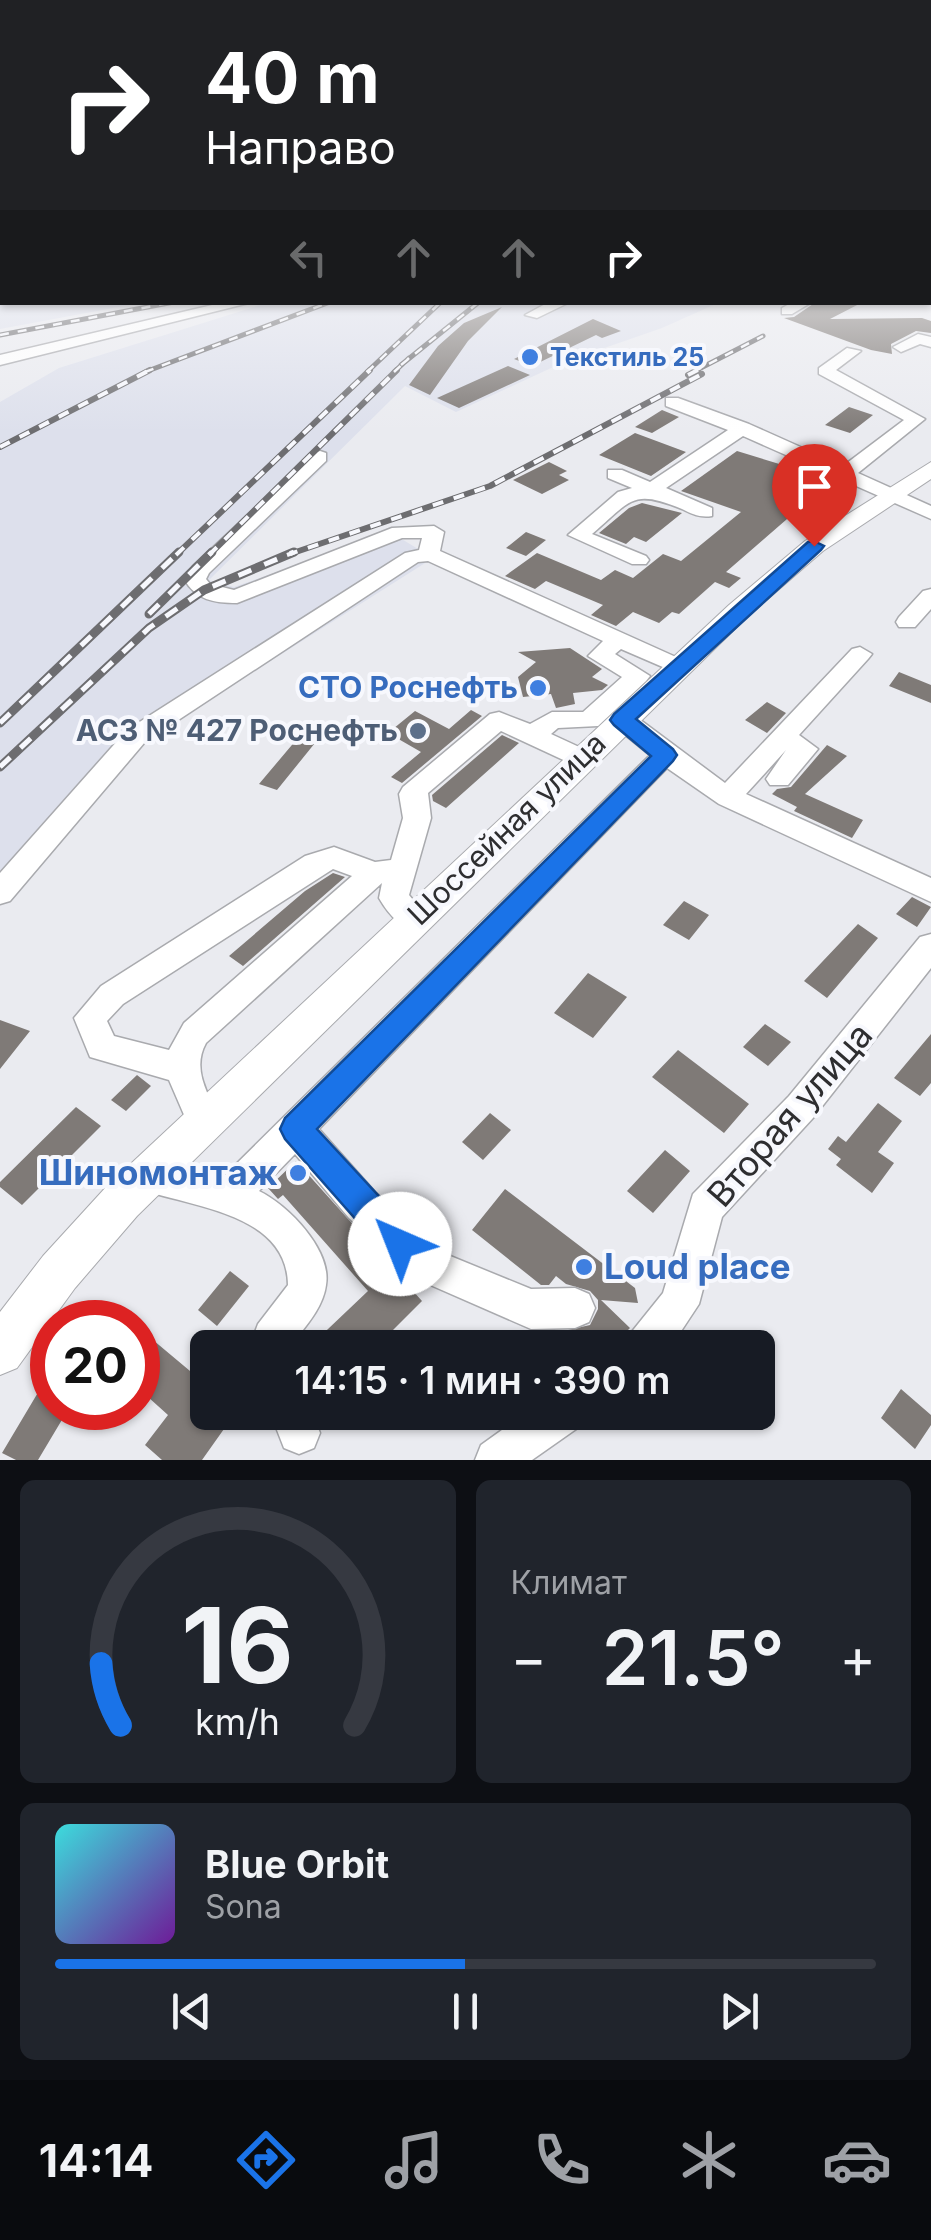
<!DOCTYPE html>
<html lang="ru">
<meta charset="utf-8">
<style>
:root{--surface:#171b24;--page:#20242c;--text:#f1f3f6;--muted:#9ea1a6;--line:#363941;--accent:#1a73e8}
body{margin:0;font-family:Inter,sans-serif;background:var(--page);color:var(--text);height:100vh;display:flex;flex-direction:column;font-size:38px;white-space:nowrap}
*{box-sizing:border-box;margin:0}
p{font-size:32px;color:var(--muted)}
.icon{flex:none;width:55px;height:55px;fill:none;stroke:currentColor;stroke-width:2;stroke-linecap:round;stroke-linejoin:round}
.map{position:relative;height:1460px;overflow:hidden}
.side{display:flex;flex-direction:column;gap:20px;padding:20px;background:#0d0f14;flex:1}
.side>*{flex:none}
.banner{position:absolute;left:0px;top:0px;width:932px;height:305px;box-shadow:0 2px 8px #0004;background:#202124;color:#fff;overflow:hidden}
.speed{position:absolute;left:30px;top:1300px;display:flex;gap:20px;font-size:50px;font-weight:700;text-align:center}
.speed>*{display:grid;place-content:center;width:130px;height:130px;border-radius:50%;background:var(--surface);box-shadow:0 2px 8px #0004;line-height:1}
.speed .limit{border:15px solid #d22;background:#fff;color:#111}
.pin{position:absolute;display:grid;place-items:center;width:85px;height:85px;color:#fff;margin:-102px -42px;border-radius:50% 50% 50% 0;rotate:-45deg;box-shadow:0 0 10px #0007}
.pin .icon{rotate:45deg}
.me{position:absolute;width:110px;margin:-55px;rotate:316deg;stroke-linejoin:round;filter:drop-shadow(0 0 8px #0008)}
.turn{display:flex;align-items:center;gap:35px;height:210px;padding:0 40px;font-size:45px}
.turn .icon{width:130px;height:130px;stroke-width:2.5}
.turn b{display:block;font-size:70px;line-height:85px}
.lanes{display:flex;align-items:center;height:95px;padding:0 40px;background:#0003;justify-content:center;gap:50px;direction:ltr}
.lanes .off{opacity:.35}
.big{font-size:75px;font-weight:600;line-height:1.1}
.side .tile{flex:1;display:flex;flex-direction:column;justify-content:center;gap:15px;min-width:0;padding:0 35px;border-radius:15px;background:var(--page)}
.side .dial{align-items:center;gap:0}
.dial svg{height:260px;overflow:visible;fill:none;stroke:var(--line);stroke-width:7;stroke-linecap:round;text-anchor:middle}
.dial text{fill:var(--text);stroke:none}
.song{display:flex;align-items:center;gap:30px}
.cover{width:120px;height:120px;border-radius:15px;background:linear-gradient(135deg,hsl(180 70% 55%),hsl(280 70% 35%))}
.played{height:10px;border-radius:5px;background:linear-gradient(90deg,var(--accent) 50%,var(--line) 50%)}
.keys{display:flex;justify-content:space-around;direction:ltr}
.heat{display:flex;justify-content:space-between;align-items:center;font-size:55px;direction:ltr}
.side .tiles{flex:1;display:grid;gap:20px;grid-template-columns:1fr 1fr}
.tile:last-child{grid-column:span 2}
.trip{position:absolute;left:190px;top:1330px;width:585px;height:100px;border-radius:15px;background:var(--surface);box-shadow:0 2px 8px #0004;font-weight:600;line-height:100px;text-align:center}
.menu{display:flex;height:160px;justify-content:space-around;align-items:center;background:#090b0e;color:var(--muted)}
.menu .icon{width:70px;height:70px}
.menu .on{color:var(--accent)}
.menu b{font-size:45px;color:var(--text)}
.map>svg:first-child{display:block}
.built{fill:#dde0ec}
.building{fill:#7f7a77}
.lines{fill:none;stroke-linecap:round;stroke-linejoin:round}
.minor-casing{stroke:#a9aaae;stroke-width:3}
.major-casing{stroke:#a9aaae;stroke-width:2}
.minor{fill:#fff;fill-rule:evenodd}
.major{fill:#fff;fill-rule:evenodd}
.rail-far2-casing{stroke:#6d6d70;stroke-width:5}
.rail-far1-casing{stroke:#6d6d70;stroke-width:6}
.rail-casing{stroke:#6d6d70;stroke-width:9}
.rail-far2{stroke:#f7f8fd;stroke-width:2.5;stroke-dasharray:9;stroke-linecap:butt}
.rail-far1{stroke:#f7f8fd;stroke-width:4;stroke-dasharray:11;stroke-linecap:butt}
.rail{stroke:#f7f8fd;stroke-width:5;stroke-dasharray:14;stroke-linecap:butt}
.route{fill:#1a73e8;stroke:#114b97;stroke-width:2.5}
.shop-dot{fill:#3f7fe0;stroke:#f7f8fd;stroke-width:4}
.service-dot{fill:#5c6f8a;stroke:#f7f8fd;stroke-width:4}
.labels{text-anchor:middle;stroke-width:8;stroke-linejoin:round;paint-order:stroke}
.far-shop-label{font-size:25px;font-weight:bold;fill:#366cbe;stroke:#f7f8fd;text-anchor:start}
.shop-label{font-size:30px;font-weight:bold;fill:#366cbe;stroke:#f7f8fd;text-anchor:end}
.service-label{font-size:30px;font-weight:bold;fill:#4e5e75;stroke:#f7f8fd;text-anchor:end}
.street-label{font-size:30px;fill:#2e2e30;stroke:#f7f8fd}
.near-street-label{font-size:35px;fill:#2e2e30;stroke:#f7f8fd}
.near-shop-label{font-size:35px;font-weight:bold;fill:#366cbe;stroke:#f7f8fd;text-anchor:end}
</style>
<div class="map">
<svg width="931" height="1460" viewBox="0 0 931 1460">
<rect width="100%" height="100%" fill="#eaebf0"/>
<path class="built" d="M0,228L2,302L140,303L0,329Z
M267,303H718L662,328L564,362L456,412L405,386L209,580L234,587L390,532L433,558L121,756L0,885V402L59,368Z"/>
<path class="building" d="M816,302H863L830,319L922,318L931,321V333L916,331L891,344L892,354L871,350L784,318L794,317Z
M502,307L468,341L430,395L409,385L438,346L464,323Z
M593,319L621,331L602,338L596,335L532,366L514,359Z
M508,366L530,375L459,408L437,398Z
M849,407L873,415L850,433L825,425Z
M662,410L679,417L652,433L635,427Z
M635,433L686,452L651,476L599,455Z
M737,451L832,480L726,572L741,578L729,588L715,582L679,614L672,612L659,623L633,612L616,626L591,615L603,605L546,581L535,589L505,576L537,553L601,580L615,570L633,578L663,554L681,561L741,512L681,491Z
M549,462L567,471L559,475L569,480L542,494L513,480Z
M642,503L682,513L646,542L634,537L626,544L599,533L629,508Z
M526,532L546,540L526,556L506,548Z
M570,648L602,669L592,677L608,685L602,690L573,693L575,704L556,708L551,694L523,697L518,677L536,662L518,652Z
M899,672L931,685V703L889,686Z
M767,702L786,713L767,733L745,720Z
M471,710L482,716L402,783L391,777L421,752L388,733L415,711L449,729Z
M302,733L319,738L277,790L259,784Z
M502,735L519,743L446,808L433,801L432,795Z
M827,745L847,756L805,794L863,820L852,838L794,811L797,807L772,794L777,789L791,787Z
M333,873L345,877L243,966L229,956L305,891Z
M912,897L931,907L917,927L896,914Z
M684,901L709,915L689,940L663,925Z
M858,924L878,938L827,998L804,981Z
M588,973L627,997L593,1038L554,1013Z
M0,1020L30,1031L0,1069Z
M765,1024L791,1042L768,1066L743,1047Z
M931,1034V1083L920,1096L894,1078Z
M678,1050L749,1104L724,1133L652,1077Z
M137,1075L151,1086L126,1111L111,1100Z
M878,1103L902,1121L878,1152L894,1163L872,1193L836,1165L841,1159L828,1149L838,1136L846,1142Z
M76,1107L101,1126L22,1205L0,1187V1182Z
M490,1113L511,1130L483,1160L462,1142Z
M665,1150L690,1171L653,1213L627,1191Z
M296,1161L422,1301L375,1348H308L368,1291L283,1195L278,1199L268,1188Z
M505,1189L635,1288L638,1303L601,1300L630,1328L610,1348H540L559,1332L590,1325L598,1309V1300L590,1291L566,1284L556,1276L549,1285H541L472,1230Z
M230,1271L249,1286L217,1326L198,1310Z
M153,1340L196,1376L199,1373L208,1380V1412H236L202,1460H162L145,1445L168,1415L138,1388V1358Z
M52,1369V1408H69L38,1460H16L2,1453Z
M901,1389L931,1415V1425L915,1449L881,1418Z"/>
<g class="lines">
<g class="minor-casing">
<path id="minor" d="M2,246V254L0,255V247Z
M225,302H253L0,365V355Z
M549,302H570L537,318L525,315Z
M793,302H812L792,314H782V308Z
M918,334L931,337V347L920,344L901,352L893,347Z
M847,348L861,351L836,370L925,419L858,473L931,506V519L743,436L666,488L712,508V516C700,518 692,514 682,509C631,488 631,501 592,534L646,556L649,560L646,564H632L568,535L618,492L632,488L608,478V470H622L650,482L728,430L666,406V398H678L749,424L843,466L904,420L819,374V368Z
M320,451L326,453V461L209,573L206,579L210,584L234,590L392,528L434,526L444,532L440,551L687,662L691,667L679,674L621,649L615,654L650,676L646,681L598,726L558,728L551,734L590,752L594,758L590,764H572L501,731L428,793L431,818L409,895L429,919L424,927C404,934 389,915 379,898L382,883L206,1043C191,1070 209,1095 220,1120L215,1131L203,1136L191,1131L169,1080L90,1057L74,1018L101,986L305,856L334,847L375,862L391,860L403,818L399,794L403,787L490,714L499,712L530,724L552,712H583L622,677L588,656L603,641L428,561L418,562L145,742L10,901L0,904V873L127,730L405,553L419,550L422,538H402L237,603C214,603 196,600 184,579L193,566L314,453ZM333,869L352,876L184,1023L169,1050L114,1036L107,1021L123,1004Z
M931,589V609L915,627H899L896,622L899,617L923,591Z
M860,647L872,654L868,659L799,735L818,749L788,785H770L766,779L786,750L746,794L931,878V902L719,804L667,768L319,1129L375,1192L438,1251L531,1289L575,1288L589,1294L595,1308L589,1322L575,1328L531,1329L412,1277L349,1218L295,1154L259,1191C288,1205 332,1250 326,1285C323,1309 303,1329 289,1348H249L258,1324L288,1285C287,1210 184,1207 135,1187L130,1175L135,1163L148,1158L224,1176L650,755L613,725L610,719L613,713H631L725,783L852,649Z
M931,934V968L813,1118L722,1217L699,1304L670,1348H624L630,1334L663,1293L693,1194L789,1096L920,937Z
M270,1412H312L320,1433L314,1448L299,1454L284,1448Z
M527,1412H585L579,1427L532,1460H475L481,1445Z"/>
</g>
<g class="major-casing">
<path id="major" d="M931,462V479L823,551L747,617L137,1216L75,1288L17,1368L0,1375V1312L43,1256L107,1186L729,605L805,541Z"/>
</g>
<use href="#minor" class="minor"/>
<use href="#major" class="major"/>
<g class="rail-far2-casing">
<path id="rail-far2" d="M0,335L174,302
M401,365L479,302
M145,372L330,302
M367,372L441,302
M394,372L409,358
M693,372L763,336"/>
</g>
<g class="rail-far1-casing">
<path id="rail-far1" d="M688,375L698,370
M0,447L150,370
M176,555L370,370
M209,555L397,370
M287,555L490,486L702,374"/>
</g>
<g class="rail-casing">
<path id="rail" d="M149,614L212,552
M0,723L179,552
M0,767L149,628L204,590L294,552"/>
</g>
<use href="#rail-far2" class="rail-far2"/>
<use href="#rail-far1" class="rail-far1"/>
<use href="#rail" class="rail"/>
</g>
<linearGradient id="sky" x2="0" y2="1"><stop stop-color="#8fb8e2"/><stop offset="0.53" stop-color="#f6f6f8"/><stop offset="1" stop-color="#f6f6f8" stop-opacity="0"/></linearGradient>
<rect width="931" height="432" fill="url(#sky)"/>
<path class="route" d="M814,541L824,546L821,550L636,719L673,749L677,755L673,761L317,1129L412,1232L417,1244L412,1256L400,1261L388,1256L285,1139L280,1129L285,1118L651,756L614,725L610,720L614,714L808,542Z"/>
<g class="shop-dot">
<circle cx="530" cy="357" r="10"/>
<circle cx="538" cy="688" r="10"/>
<circle cx="298" cy="1173" r="10"/>
<circle cx="584" cy="1267" r="10"/>
</g>
<circle class="service-dot" cx="418" cy="731" r="10"/>
<g class="labels">
<g class="far-shop-label">
<text x="550" y="366">Текстиль 25</text>
</g>
<g class="shop-label">
<text x="518" y="698">СТО Роснефть</text>
</g>
<g class="service-label">
<text x="398" y="741">АСЗ № 427 Роснефть</text>
</g>
<g class="street-label">
<text transform="translate(507 829) rotate(-44)" y="10">Шоссейная улица</text>
</g>
<g class="near-street-label">
<text transform="translate(790 1115) rotate(-49)" y="12">Вторая улица</text>
</g>
<g class="near-shop-label">
<text x="278" y="1185">Шиномонтаж</text>
<text x="604" y="1279" text-anchor="start">Loud place</text>
</g>
</g>
</svg>
<div class="speed"><div class="limit">20</div></div>
<div class="pin" style="left:814px;top:546px;background:#d93025"><svg class="icon" aria-label="arrive" viewBox="0 0 24 24"><path d="M6 21V4h12l-3 4 3 4H6"/></svg></div>
<svg class="me" style="left:400px;top:1244px" viewBox="-20 -20 40 40"><circle r="19" fill="#fff"/><path d="M0-13L10 11 0 6-10 11z" fill="#1a73e8"/></svg>
<div class="trip">14:15 · 1 мин · 390 m</div>
<div class="banner">
<div class="turn"><svg class="icon" aria-label="right" viewBox="0 0 24 24"><path d="M7 20v-9h11M14 6l5 5-5 5"/></svg><div><b>40 m</b>Направо</div></div>
<div class="lanes"><svg class="icon off" aria-label="left" viewBox="0 0 24 24"><path d="M17 20v-9H6M10 6l-5 5 5 5"/></svg><svg class="icon off" aria-label="ahead" viewBox="0 0 24 24"><path d="M12 20V5M6 11l6-6 6 6"/></svg><svg class="icon off" aria-label="ahead" viewBox="0 0 24 24"><path d="M12 20V5M6 11l6-6 6 6"/></svg><svg class="icon" aria-label="right" viewBox="0 0 24 24"><path d="M7 20v-9h11M14 6l5 5-5 5"/></svg></div>
</div>
</div>
<section class="side">
<div class="tiles">
<div class="tile dial"><svg viewBox="0 0 100 80">
<path d="M14 69A42 42 0 1 1 86 69"/>
<path d="M14 69A42 42 0 0 1 8 50" stroke="#1a73e8"/>
<text x="50" y="56" font-size="32" font-weight="700">16</text>
<text x="50" y="72" font-size="11">km/h</text>
</svg></div>
<div class="tile"><p>Климат</p>
<div class="heat"><a>−</a><b class="big">21.5°</b><a>+</a></div>
</div>
<div class="tile">
<div class="song"><i class="cover"></i><div><b>Blue Orbit</b><p>Sona</p></div></div>
<div class="played"></div>
<div class="keys"><svg class="icon" aria-label="previous" viewBox="0 0 24 24"><path d="M18 5L8 12l10 7zM5 5v14"/></svg><svg class="icon" aria-label="pause" viewBox="0 0 24 24"><path d="M8 5v14M16 5v14"/></svg><svg class="icon" aria-label="next" viewBox="0 0 24 24"><path d="M6 5l10 7-10 7zM19 5v14"/></svg></div>
</div>
</div>
</section>
<nav class="menu">
<b>14:14</b>
<svg class="icon on" aria-label="directions" viewBox="0 0 24 24"><path d="M12 3l9 9-9 9-9-9zM9 14v-3h6M13 9l2 2-2 2"/></svg>
<svg class="icon" aria-label="music" viewBox="0 0 24 24"><path d="M9 18V5l10-2v13"/><circle cx="6" cy="18" r="3"/><circle cx="16" cy="16" r="3"/></svg>
<svg class="icon" aria-label="phone" viewBox="0 0 24 24"><path d="M5 4h4l2 5-3 2q2 4 5 5l2-3 5 2v4C11 20 4 13 5 4z"/></svg>
<svg class="icon" aria-label="climate" viewBox="0 0 24 24"><path d="M12 3v18M4 7l16 10M4 17L20 7"/></svg>
<svg class="icon" aria-label="car" viewBox="0 0 24 24"><path d="M5 17H2v-5l4-1 3-4h7l3 4 3 1v5h-3M9 17h6M6 11h13"/><circle cx="7" cy="17" r="2"/><circle cx="17" cy="17" r="2"/></svg>
</nav>
